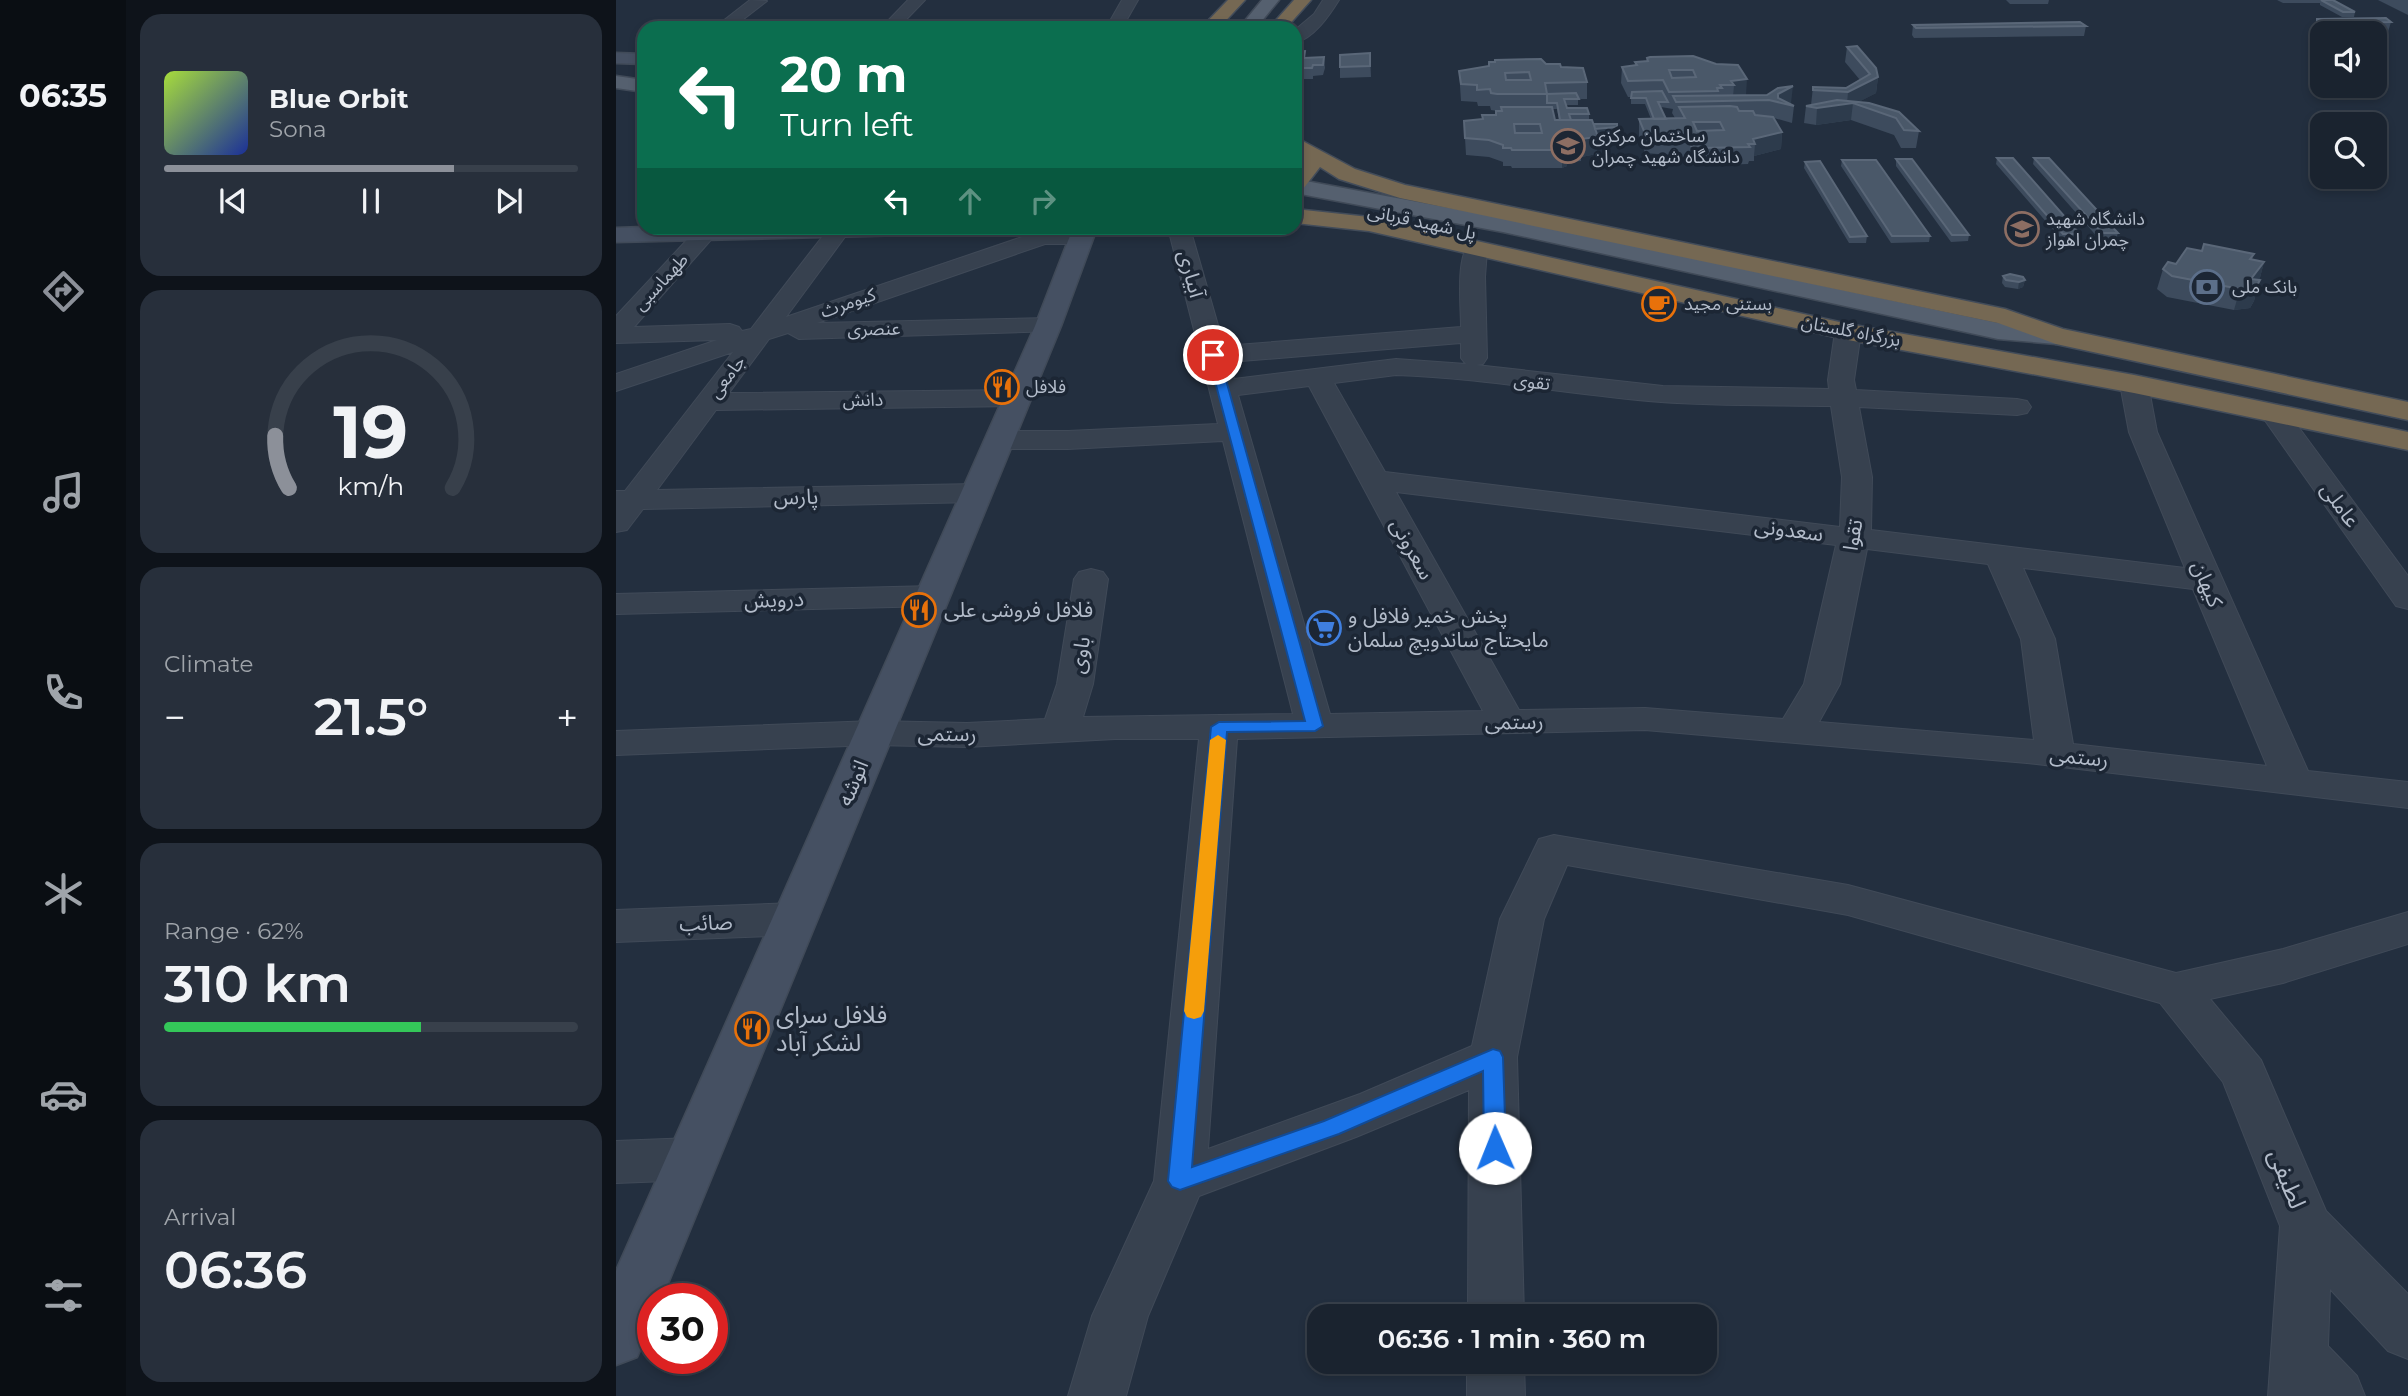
<!DOCTYPE html>
<meta charset="utf-8">
<style>
:root{--surface:#1a232f;--page:#272f3b;--text:#f1f3f6;--muted:#9fa4aa;--line:#38404b;--accent:#8c9099}
body{margin:0;font-family:Montserrat,"Noto Sans Arabic",sans-serif;background:var(--page);color:var(--text);height:100vh;display:flex;flex-direction:column;font-size:26px;white-space:nowrap}
*{box-sizing:border-box;margin:0}
p{font-size:23px;color:var(--muted)}
.icon{flex:none;width:38px;height:38px;fill:none;stroke:currentColor;stroke-width:2;stroke-linecap:round;stroke-linejoin:round}
.map{position:relative;flex:1;overflow:hidden}
.panel{display:flex;flex-direction:column;gap:14px;padding:14px;background:#0e131a;width:490px}
.panel>*{flex:none}
.guide{position:absolute;left:21px;top:21px;width:665px;height:214px;border-radius:21px;box-shadow:0 4px 10px #0003,0 0 0 2px var(--line);background:#0b6e4f;color:#fff;overflow:hidden}
.tools{position:absolute;left:1694px;top:21px;display:grid;gap:14px}
.tools a{display:grid;place-items:center;width:77px;height:77px;border-radius:14px;background:var(--surface);box-shadow:0 4px 10px #0003,0 0 0 2px var(--line);font-size:35px}
.speed{position:absolute;left:21px;top:1283px;display:flex;gap:14px;font-size:35px;font-weight:700;text-align:center}
.speed>*{display:grid;place-content:center;width:91px;height:91px;border-radius:50%;background:var(--surface);box-shadow:0 4px 10px #0003,0 0 0 2px var(--line);line-height:1}
.speed .limit{border:10px solid #d22;background:#fff;color:#111}
.pin{position:absolute;display:grid;place-items:center;width:60px;height:60px;color:#fff;margin:-30px;border:4px solid #fff;border-radius:50%;box-shadow:0 2px 7px #0007}
.me{position:absolute;width:77px;margin:-38px;rotate:359deg;stroke-linejoin:round;filter:drop-shadow(0 0 5px #0008)}
.turn{display:flex;align-items:center;gap:24px;height:147px;padding:0 28px;font-size:32px}
.turn .icon{width:91px;height:91px;stroke-width:2.5}
.turn b{display:block;font-size:49px;line-height:60px}
.lanes{display:flex;align-items:center;height:66px;padding:0 28px;background:#0003;justify-content:center;gap:35px;direction:ltr}
.lanes .off{opacity:.35}
.big{font-size:52px;font-weight:600;line-height:1.1}
.panel .card{flex:1;display:flex;flex-direction:column;justify-content:center;gap:10px;min-width:0;padding:0 24px;border-radius:21px;background:var(--page)}
.panel .dial{align-items:center;gap:0}
.dial svg{height:182px;overflow:visible;fill:none;stroke:var(--line);stroke-width:7;stroke-linecap:round;text-anchor:middle}
.dial text{fill:var(--text);stroke:none}
.song{display:flex;align-items:center;gap:21px}
.cover{width:84px;height:84px;border-radius:10px;background:linear-gradient(135deg,hsl(80 70% 55%),hsl(230 70% 35%))}
.played{height:7px;border-radius:4px;background:linear-gradient(90deg,var(--accent) 70%,var(--line) 70%)}
.keys{display:flex;justify-content:space-around;direction:ltr}
.heat{display:flex;justify-content:space-between;align-items:center;font-size:38px;direction:ltr}
.charge{height:10px;border-radius:5px;background:linear-gradient(90deg,#34c759 62%,var(--line) 0)}
.trip{position:absolute;left:691px;top:1304px;width:410px;height:70px;border-radius:21px;background:var(--surface);box-shadow:0 4px 10px #0003,0 0 0 2px var(--line);font-weight:600;line-height:70px;text-align:center}
main{display:flex;flex:1;min-height:0}
.dock{display:flex;flex-direction:column;width:126px;justify-content:space-around;align-items:center;background:#0a0e13;color:var(--muted)}
.dock .icon{width:49px;height:49px}
.dock .selected{color:var(--accent)}
.dock b{font-size:32px;color:var(--text)}
.map>svg:first-child{display:block}
.lines{fill:none;stroke-linecap:round;stroke-linejoin:round}
.street-casing{stroke:#404a58;stroke-width:2}
.secondary-casing{stroke:#404a58;stroke-width:3}
.primary-casing{stroke:#404a58;stroke-width:3}
.highway-casing{stroke:#424c5a;stroke-width:3}
.street{fill:#37414f;fill-rule:evenodd}
.secondary{fill:#455062;fill-rule:evenodd}
.primary{fill:#55606f;fill-rule:evenodd}
.highway{fill:#756853;fill-rule:evenodd}
.wall{fill:#3d4b5d;fill-rule:evenodd}
.shaded-wall{fill:#2d3b4c}
.building{fill:#4a5869;stroke:#5a6778;stroke-width:2;fill-rule:evenodd}
.route{fill:#1a73e8;stroke:#114b97;stroke-width:2}
.slow{fill:#f59e0b}
.labels{text-anchor:middle;stroke-width:7;stroke-linejoin:round;paint-order:stroke}
.far-poi-label{font-size:18px;fill:#b3bcca;stroke:#1c2634;text-anchor:start}
.far-street-label{font-size:18px;fill:#b3bcca;stroke:#1c2634}
.street-label{font-size:21px;fill:#b3bcca;stroke:#1c2634}
.poi-label{font-size:21px;fill:#b3bcca;stroke:#1c2634;text-anchor:start}
.near-poi-label{font-size:24px;fill:#b3bcca;stroke:#1c2634;text-anchor:start}
.near-street-label{font-size:24px;fill:#b3bcca;stroke:#1c2634}
</style>
<main>
<nav class="dock">
<b>06:35</b>
<svg class="icon selected" aria-label="directions" viewBox="0 0 24 24"><path d="M12 3l9 9-9 9-9-9zM9 14v-3h6M13 9l2 2-2 2"/></svg>
<svg class="icon" aria-label="music" viewBox="0 0 24 24"><path d="M9 18V5l10-2v13"/><circle cx="6" cy="18" r="3"/><circle cx="16" cy="16" r="3"/></svg>
<svg class="icon" aria-label="phone" viewBox="0 0 24 24"><path d="M5 4h4l2 5-3 2q2 4 5 5l2-3 5 2v4C11 20 4 13 5 4z"/></svg>
<svg class="icon" aria-label="climate" viewBox="0 0 24 24"><path d="M12 3v18M4 7l16 10M4 17L20 7"/></svg>
<svg class="icon" aria-label="car" viewBox="0 0 24 24"><path d="M5 17H2v-5l4-1 3-4h7l3 4 3 1v5h-3M9 17h6M6 11h13"/><circle cx="7" cy="17" r="2"/><circle cx="17" cy="17" r="2"/></svg>
<svg class="icon" aria-label="filters" viewBox="0 0 24 24"><path d="M4 7h16M4 17h16"/><circle cx="9" cy="7" r="2"/><circle cx="15" cy="17" r="2"/></svg>
</nav>
<section class="panel">
<div class="card">
<div class="song"><i class="cover"></i><div><b>Blue Orbit</b><p>Sona</p></div></div>
<div class="played"></div>
<div class="keys"><svg class="icon" aria-label="previous" viewBox="0 0 24 24"><path d="M18 5L8 12l10 7zM5 5v14"/></svg><svg class="icon" aria-label="pause" viewBox="0 0 24 24"><path d="M8 5v14M16 5v14"/></svg><svg class="icon" aria-label="next" viewBox="0 0 24 24"><path d="M6 5l10 7-10 7zM19 5v14"/></svg></div>
</div>
<div class="card dial"><svg viewBox="0 0 100 80">
<path d="M14 69A42 42 0 1 1 86 69"/>
<path d="M14 69A42 42 0 0 1 8 46" stroke="#8c9099"/>
<text x="50" y="56" font-size="32" font-weight="700">19</text>
<text x="50" y="72" font-size="11">km/h</text>
</svg></div>
<div class="card"><p>Climate</p>
<div class="heat"><a>−</a><b class="big">21.5°</b><a>+</a></div>
</div>
<div class="card"><p>Range · 62%</p><b class="big">310 km</b><div class="charge"></div></div>
<div class="card"><p>Arrival</p><b class="big">06:36</b></div>
</section>
<div class="map">
<svg width="1792" height="1396" viewBox="0 0 1792 1396">
<rect width="100%" height="100%" fill="#232f3f"/>
<g class="lines">
<g class="street-casing">
<path id="street" d="M134,0L151,1L116,28H98Z
M292,0H309L282,28H265Z
M506,0H522L506,28H490Z
M707,0H723C713,16 698,38 679,43V30L698,14Z
M82,228H98L101,233L18,327L114,324L123,327L126,331L135,329L213,228H232L234,230L170,317L418,233L447,229L474,234L477,239L474,244H429L201,323L432,318L441,321L445,326L441,331L183,339L172,333L153,339L113,393L402,390L412,392L416,398L412,404L402,406L100,410L41,490L361,484L372,487L376,493L372,499L361,502L27,509L11,530L0,532V491H9L117,352L0,391V374L101,340L0,343V316Z
M552,228H574L608,346L845,327C845,306 840,262 852,245H868L871,250L869,277L871,358L867,364L860,365L1047,386L1213,389L1212,380L1219,332L1223,327L1232,324L1241,327L1245,332L1238,380L1240,390L1401,399L1411,401L1415,407L1411,413L1401,415L1243,407L1256,477L1255,530L1569,568L1513,432L1504,384L1508,378L1518,376L1528,378L1532,384L1541,432L1692,771L1792,782V808L1411,763L1029,730L621,739L592,1149L744,1094L856,1046L884,919L923,839L938,835L1232,885L1560,973L1667,949L1792,912V944L1667,983L1594,999L1645,1060L1710,1211L1792,1294V1359L1772,1351L1714,1289L1712,1346L1741,1376L1749,1396H1652L1664,1226L1607,1082L1544,1003L1232,915L951,865L928,919L901,1057L908,1316H852L853,1090L740,1137L583,1196L532,1316L510,1396H452L476,1316L538,1181L583,739H499L351,747L258,745L0,755V731L258,721L351,723L429,719L441,684L458,579L463,572L475,569L487,572L492,579L477,684L467,717L677,714L607,441L452,449H384L374,446L370,440L374,434L384,431H452L602,424ZM845,343V358L850,364L780,359L618,379L613,362ZM780,375C869,378 956,395 1045,402C1101,406 1159,405 1215,406L1226,477L1224,527L769,472L718,383ZM693,386L867,711L714,714L622,395ZM780,492L1220,545L1188,684L1167,719L1029,708L903,710ZM1251,549L1372,564L1405,639L1418,740L1203,722L1224,684ZM1407,568L1577,589L1651,766L1457,744L1439,639Z
M1657,404L1667,406L1792,576V609L1780,606L1643,412L1647,406Z
M317,586L329,589L334,596L329,603L317,606L0,614V594Z
M179,903L194,908L201,919L194,930L179,935L0,942V910Z
M76,1138L94,1144L101,1159L94,1174L76,1180L0,1183V1141Z
M851,1362H908L909,1396H851Z"/>
</g>
<g class="secondary-casing">
<path id="secondary" d="M0,53L28,54V64L0,63Z
M0,228L28,227L302,228L298,233L290,235L0,242Z
M457,228H481L445,326L46,1298H37C37,1321 30,1337 21,1357L0,1365V1271L419,326Z"/>
</g>
<g class="primary-casing">
<path id="primary" d="M646,0H663L640,28H623Z
M0,76L28,80V92L0,88Z
M679,179L887,218L1382,323L1449,330L1453,336L1449,342L1440,344L1382,339L887,232L679,193Z"/>
</g>
<g class="highway-casing">
<path id="highway" d="M612,0H629L603,28H585Z
M678,0H695L670,28H653Z
M679,137L739,169L789,185L1389,309L1447,329L1792,402V420L1440,344L1382,323L784,198L723,179L704,167L687,189L679,191L682,156L679,152Z
M679,209L753,217L1232,324L1518,375L1792,432V450L1518,393L1232,340L753,231L679,223Z"/>
</g>
<use href="#street" class="street"/>
<use href="#secondary" class="secondary"/>
<use href="#primary" class="primary"/>
<use href="#highway" class="highway"/>
</g>
<path class="wall" d="M1390,0H1433L1432,4H1394Z
M1661,0H1717L1739,12L1738,17H1726L1704,5V3H1667Z
M1762,0H1792V15Z
M1701,19L1775,22L1772,32L1698,33Z
M1297,25L1470,26L1468,36L1298,38L1296,35Z
M1231,47L1262,77L1260,93L1242,102L1253,103L1303,131L1300,148H1285L1278,135L1235,120L1200,125L1188,123L1190,106L1195,105L1197,87L1230,88L1244,80L1229,62Z
M679,52L689,58L708,57L709,68L707,75L697,76V79H679Z
M754,53L755,77L724,78V55Z
M1031,58L1100,64L1130,95L1175,103H1174L1178,106L1176,123L1158,118L1166,132L1165,149L1138,156V161H1133L1132,164L1079,166L1074,164L1071,159L1057,160L1054,155L1029,153L1023,136V119H1035L1029,104H1015V97H1012L1005,83L1006,67L1019,65V62L1030,61ZM1045,107L1057,109L1056,113L1059,118L1050,119Z
M930,64L945,67L971,82V99H962V105H950L951,108L973,114V120L978,124L1001,133L981,134V154L965,157V161L951,162V166L946,168H896L895,166H887V162L873,157L850,155L848,121L866,119L880,115L881,111L875,110L874,106H862L861,102L845,101L843,71ZM936,109H941L943,120H939Z
M1381,158L1464,234L1462,240H1446L1380,164Z
M1418,158L1502,233L1500,239L1484,240L1417,164Z
M1280,159L1353,235L1352,241L1335,242L1280,166Z
M1226,160L1314,236L1313,242L1275,243L1225,166Z
M1189,162L1251,236L1250,243H1233L1188,168Z
M1586,251L1638,254L1636,260L1648,262L1638,301L1634,308L1618,310L1551,297L1541,289L1547,269L1560,264Z
M1387,276L1409,280L1407,287L1402,289L1389,287L1386,283Z"/>
<path class="shaded-wall" d="M1262,77L1260,93L1239,104L1237,103L1235,120L1200,125L1201,108L1231,104L1232,92Z
M1131,79L1130,95L1117,97L1118,85L1115,81Z
M1177,86L1175,103L1172,104L1161,102L1162,94Z
M1001,127V133L939,138V132Z
M1166,132L1165,149L1138,156L1139,144L1137,139Z
M982,137L981,154L965,157L964,139Z
M951,148V166L946,168V150Z
M1648,262L1638,301L1634,308L1618,310L1624,289L1635,279Z
M1409,280L1407,287L1402,289L1403,282Z"/>
<path class="building" d="M1705,0H1717L1739,12H1727Z
M1770,18L1775,22L1701,23V19Z
M1464,22L1470,26L1300,28L1297,25Z
M1241,46L1260,68L1262,77L1232,92L1197,90V87L1230,88L1254,74L1231,47Z
M689,51L688,58L708,57L707,65H697L696,68H679V52Z
M754,53V66L724,67V55Z
M1077,56L1100,64L1122,65L1131,79L1115,81L1118,85H1104L1106,88H1101L1102,91L1053,92L1047,80L1012,81L1006,67L1021,65L1019,62L1032,61L1031,58L1034,57ZM1053,70H1077L1080,77L1056,78Z
M925,59L930,64H944L945,67L967,68L971,82L929,83L931,94H881L875,93L874,89L861,90V85L845,84L843,71L873,66V62H879V60ZM913,72L915,80H890L889,73Z
M1177,86L1162,94V98L1178,106L1153,100L1060,102L1057,96L1151,95L1162,88Z
M1046,91L1052,102H1042L1050,119H1038L1030,98H1015L1016,92Z
M960,93L963,99H948L951,108H971L973,114H953L955,120H962H944L941,103H931V94Z
M1221,100L1253,103L1283,112L1303,131L1288,130L1280,118L1237,103L1201,108L1190,106Z
M1114,106L1121,107L1123,111H1137L1139,115L1157,117L1166,132L1137,139L1139,144H1132L1134,147L1081,148L1075,146L1073,142H1058L1055,137L1030,136L1023,119L1069,118L1063,107ZM1077,122H1104L1108,130L1081,131Z
M885,107H936L939,120H976L982,137L964,139L965,144H950L951,148L946,150H896L895,148H887V145L873,140L849,138L848,121L867,119L866,115H880V111H886ZM898,124H924L926,133H899Z
M978,124H1001V127L979,129Z
M1381,158H1397L1464,234H1447Z
M1418,158H1433L1502,233H1486Z
M1280,159H1296L1353,235H1336Z
M1226,160H1260L1314,236H1276Z
M1204,161L1251,236L1234,237L1189,162Z
M1588,244L1638,254L1634,259L1648,262L1635,279L1644,280L1640,287L1624,289L1556,276L1547,269L1552,262L1560,264L1571,248L1586,251Z
M1394,274L1407,277L1409,280L1403,282L1390,280L1387,276Z"/>
<path class="route" d="M597,352L603,355L707,726L699,731L611,732L576,1167L708,1121L877,1049L884,1051L887,1057L890,1148L887,1154L879,1157L871,1154L868,1148L867,1071L723,1134L564,1190L556,1187L552,1181L595,727L603,722L689,721L592,355Z"/>
<path class="slow" d="M602,735L610,740L588,1011L585,1017L578,1019L571,1017L568,1011L594,740Z"/>
<defs>
<g id="university-ring" transform="scale(1.75)"><circle r="9.5" fill="#1c2634" stroke="#8d6e63" stroke-width="1.5"/><path d="M0-5L7-2L0 1L-7-2ZM-4 1L0 2.5L4 1V4Q0 6-4 4Z" fill="#8d6e63"/></g>
<g id="bank-ring" transform="scale(1.75)"><circle r="9.5" fill="#1c2634" stroke="#5c6f8a" stroke-width="1.5"/><path d="M-6-4H6V4H-6ZM0-2.3a2.3 2.3 0 1 0 0 4.6a2.3 2.3 0 1 0 0-4.6Z" fill="#5c6f8a"/></g>
<g id="cafe-ring" transform="scale(1.75)"><circle r="9.5" fill="#1c2634" stroke="#e8710a" stroke-width="1.5"/><path d="M-5.5-4.5H6V0H3Q3 3.5 0 3.5H-2.5Q-5.5 3.5-5.5 0ZM3-3.2v2h1.7v-2ZM-6 4.5H4V6H-6Z" fill="#e8710a"/></g>
<g id="restaurant-ring" transform="scale(1.75)"><circle r="9.5" fill="#1c2634" stroke="#e8710a" stroke-width="1.5"/><path d="M-5-6h1v4h1v-4h1v4h1v-4h1v5L-1.5 .5V6h-2V.5L-5-1ZM5-6V6H3V1.5H1.5Q1.5-4 5-6Z" fill="#e8710a"/></g>
<g id="supermarket-ring" transform="scale(1.75)"><circle r="9.5" fill="#1c2634" stroke="#3f7fe0" stroke-width="1.5"/><path d="M-6-5.5h2.5l.6 2H6L4.5 2H-2.5L-4.4-4H-6ZM-1.5 3.2a1.3 1.3 0 1 0 .1 0ZM3 3.2a1.3 1.3 0 1 0 .1 0Z" fill="#3f7fe0"/></g>
</defs>
<g fill-rule="evenodd">
<use href="#university-ring" x="952" y="146"/>
<use href="#university-ring" x="1406" y="229"/>
<use href="#bank-ring" x="1591" y="287"/>
<use href="#cafe-ring" x="1043" y="304"/>
<use href="#restaurant-ring" x="386" y="387"/>
<use href="#restaurant-ring" x="303" y="610"/>
<use href="#supermarket-ring" x="708" y="628"/>
<use href="#restaurant-ring" x="136" y="1029"/>
</g>
<g class="labels">
<g class="far-poi-label">
<text x="976" y="142">ساختمان مرکزی<tspan x="976" dy="21">دانشگاه شهید چمران</tspan></text>
<text x="1430" y="225">دانشگاه شهید<tspan x="1430" dy="21">چمران اهواز</tspan></text>
<text x="1616" y="293">بانک ملی</text>
<text x="1068" y="310">بستنی مجید</text>
<text x="410" y="393">فلافل</text>
</g>
<g class="far-street-label">
<text transform="translate(806 222) rotate(12)" y="6">پل شهید قربانی</text>
<text transform="translate(45 282) rotate(-47)" y="6">طهماسبی</text>
<text transform="translate(232 303) rotate(-19)" y="6">کیومرث</text>
<text transform="translate(258 329) rotate(-1)" y="6">عنصری</text>
<text transform="translate(1235 331) rotate(11)" y="6">بزرگراه گلستان</text>
<text transform="translate(111 377) rotate(-53)" y="6">جامعی</text>
<text transform="translate(916 382) rotate(6)" y="6">تقوی</text>
<text transform="translate(247 400) rotate(-1)" y="6">دانش</text>
</g>
<g class="street-label">
<text transform="translate(575 274) rotate(75)" y="7">آبیاری</text>
<text transform="translate(180 497) rotate(-1)" y="7">پارس</text>
<text transform="translate(1724 505) rotate(54)" y="7">عاملی</text>
<text transform="translate(1173 530) rotate(7)" y="7">سعدونی</text>
<text transform="translate(1237 535) rotate(-80)" y="7">تقوا</text>
<text transform="translate(796 549) rotate(61)" y="7">سعرونی</text>
<text transform="translate(1591 584) rotate(67)" y="7">کیهان</text>
<text transform="translate(158 600) rotate(-2)" y="7">درویش</text>
<text transform="translate(464 655) rotate(-80)" y="7">باوی</text>
<text transform="translate(898 722) rotate(-1)" y="7">رستمی</text>
<text x="331" y="741">رستمی</text>
<text transform="translate(1463 757) rotate(6)" y="7">رستمی</text>
<text transform="translate(237 783) rotate(-67)" y="7">انوشه</text>
<text transform="translate(90 923) rotate(-2)" y="7">صائب</text>
</g>
<g class="poi-label">
<text x="328" y="617">فلافل فروشی علی</text>
<text x="732" y="623">پخش خمیر فلافل و<tspan x="732" dy="24">مایحتاج ساندویچ سلمان</tspan></text>
</g>
<g class="near-poi-label">
<text x="160" y="1023">فلافل سرای<tspan x="160" dy="28">لشکر آباد</tspan></text>
</g>
<g class="near-street-label">
<text transform="translate(1671 1179) rotate(68)" y="8">لطیفی</text>
</g>
</g>
</svg>
<div class="tools">
<a><svg class="icon" aria-label="sound" viewBox="0 0 24 24"><path d="M4 9h4l5-4v14l-5-4H4zM17 9q2 3 0 6"/></svg></a>
<a><svg class="icon" aria-label="search" viewBox="0 0 24 24"><circle cx="10" cy="10" r="6"/><path d="M15 15l6 6"/></svg></a>
</div>
<div class="speed"><div class="limit">30</div></div>
<div class="pin" style="left:597px;top:355px;background:#d93025"><svg class="icon" aria-label="arrive" viewBox="0 0 24 24"><path d="M6 21V4h12l-3 4 3 4H6"/></svg></div>
<svg class="me" style="left:879px;top:1148px" viewBox="-20 -20 40 40"><circle r="19" fill="#fff"/><path d="M0-13L10 11 0 6-10 11z" fill="#1a73e8"/></svg>
<div class="trip">06:36 · 1 min · 360 m</div>
<div class="guide">
<div class="turn"><svg class="icon" aria-label="left" viewBox="0 0 24 24"><path d="M17 20v-9H6M10 6l-5 5 5 5"/></svg><div><b>20 m</b>Turn left</div></div>
<div class="lanes"><svg class="icon" aria-label="left" viewBox="0 0 24 24"><path d="M17 20v-9H6M10 6l-5 5 5 5"/></svg><svg class="icon off" aria-label="ahead" viewBox="0 0 24 24"><path d="M12 20V5M6 11l6-6 6 6"/></svg><svg class="icon off" aria-label="right" viewBox="0 0 24 24"><path d="M7 20v-9h11M14 6l5 5-5 5"/></svg></div>
</div>
</div>
</main>
